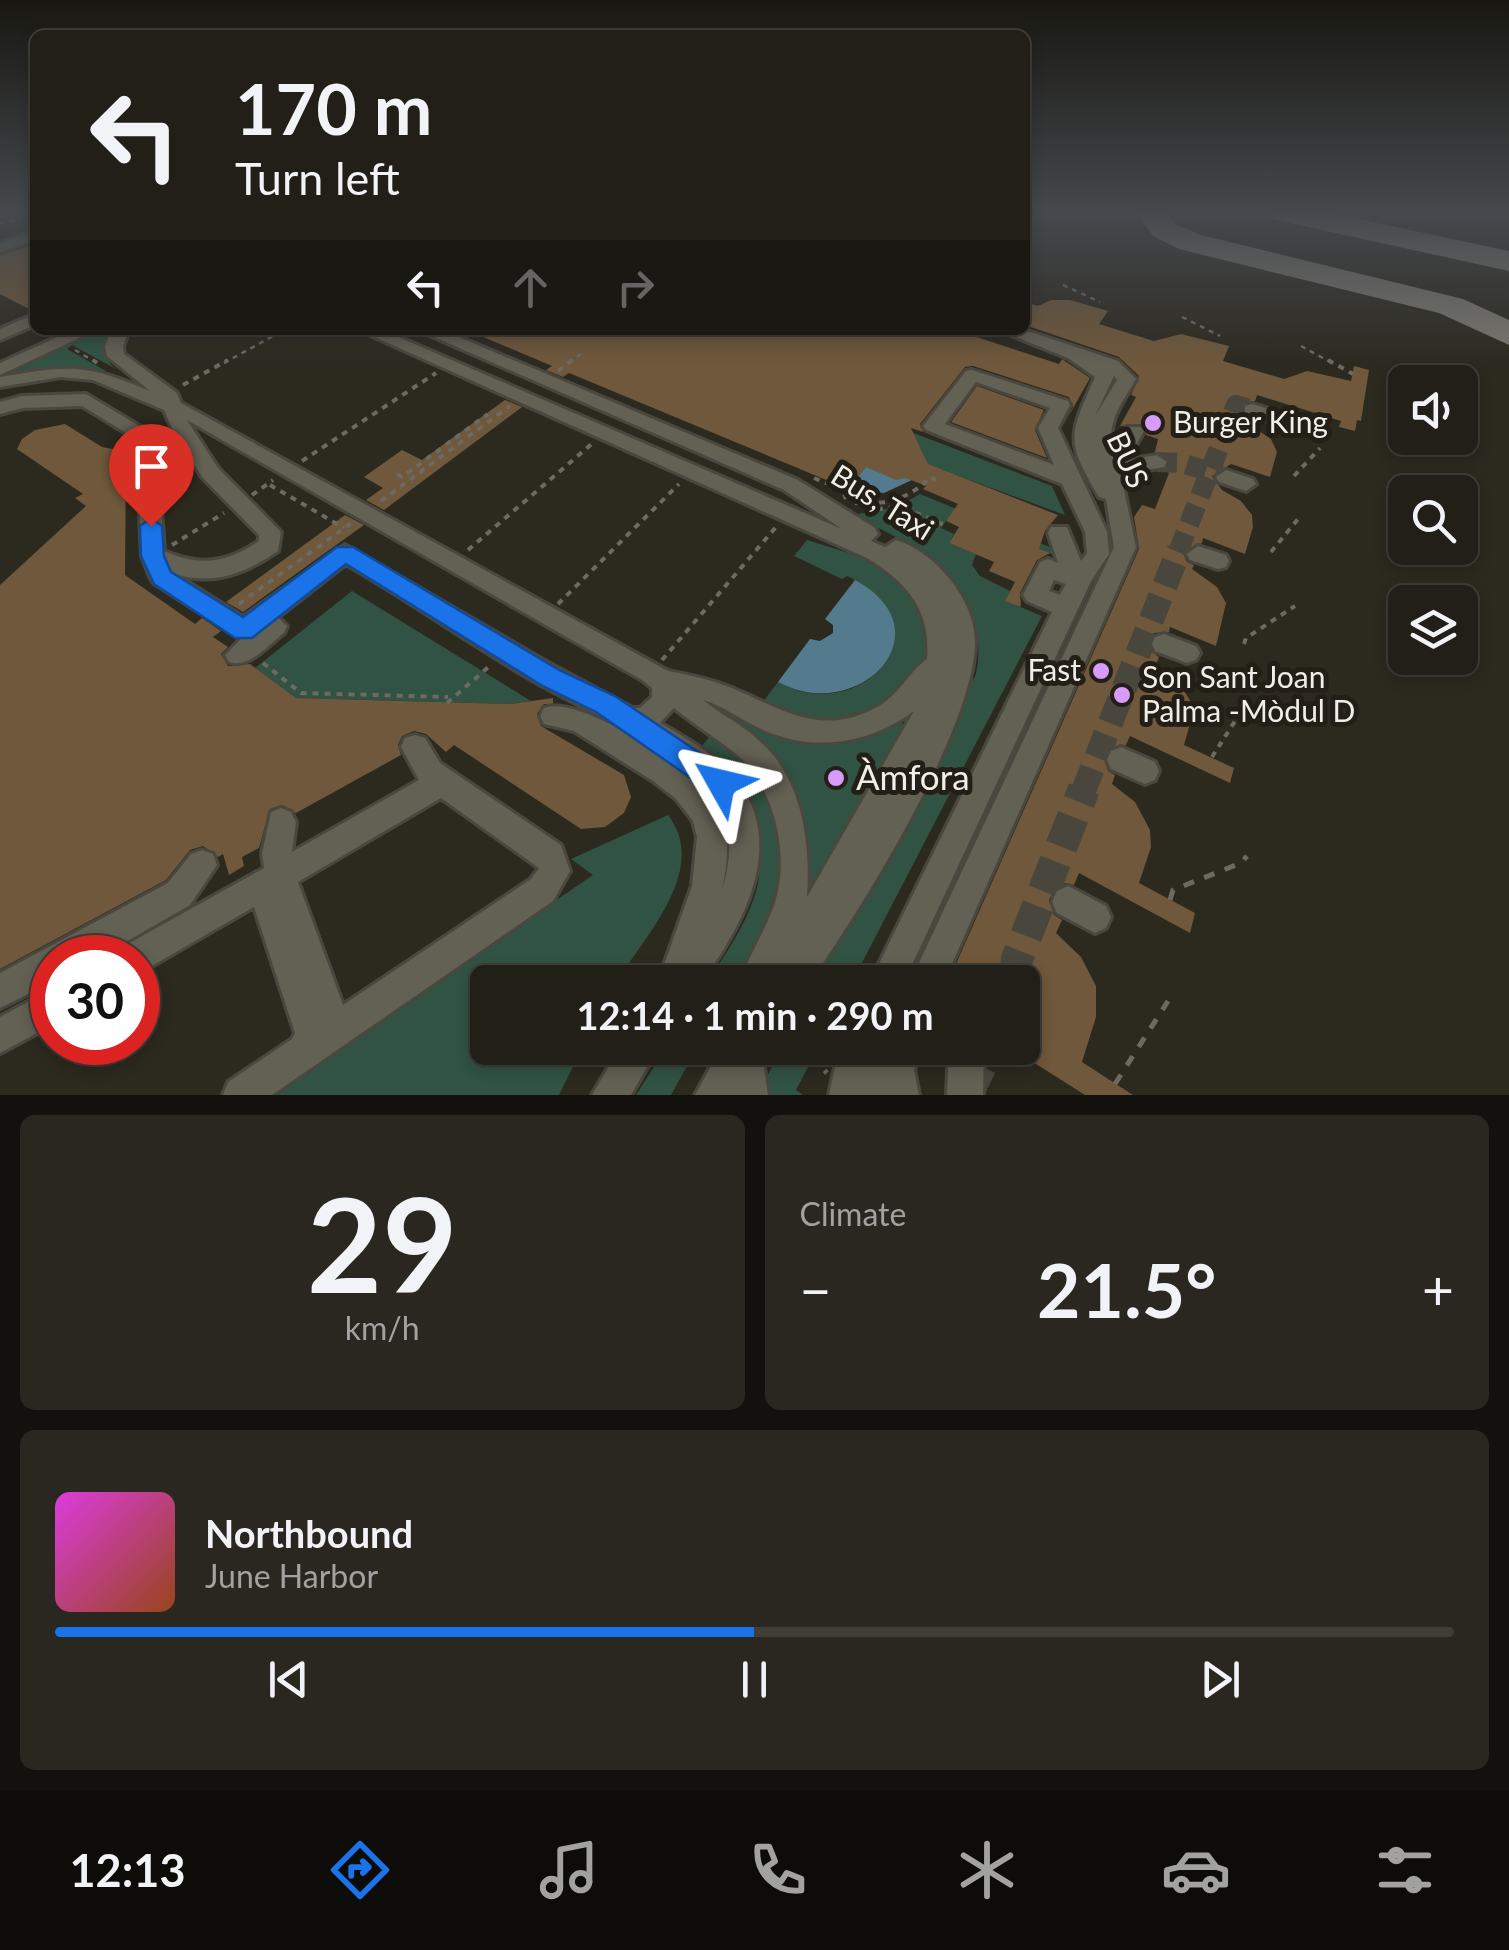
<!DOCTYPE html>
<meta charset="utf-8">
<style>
:root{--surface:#211f17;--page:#292720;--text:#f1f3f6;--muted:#a2a2a1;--line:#3e3d36;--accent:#1a73e8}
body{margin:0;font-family:Lato,sans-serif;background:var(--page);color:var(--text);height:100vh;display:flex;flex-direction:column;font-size:38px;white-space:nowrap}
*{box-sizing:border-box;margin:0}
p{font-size:32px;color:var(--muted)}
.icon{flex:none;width:55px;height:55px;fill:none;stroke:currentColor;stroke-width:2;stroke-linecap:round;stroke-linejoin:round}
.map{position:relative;height:1095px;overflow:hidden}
.sheet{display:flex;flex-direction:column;gap:20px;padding:20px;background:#12110d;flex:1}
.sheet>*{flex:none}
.hud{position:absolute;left:30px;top:30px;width:1000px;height:305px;border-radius:15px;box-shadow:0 5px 15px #0003,0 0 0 2px var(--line);background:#211f17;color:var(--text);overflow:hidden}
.fabs{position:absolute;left:1388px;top:365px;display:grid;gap:20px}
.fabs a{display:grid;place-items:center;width:90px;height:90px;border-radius:15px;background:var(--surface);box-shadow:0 5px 15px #0003,0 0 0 2px var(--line);font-size:50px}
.speed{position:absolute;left:30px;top:935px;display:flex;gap:20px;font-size:50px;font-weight:700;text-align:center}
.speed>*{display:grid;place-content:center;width:130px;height:130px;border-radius:50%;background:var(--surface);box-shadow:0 5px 15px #0003,0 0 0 2px var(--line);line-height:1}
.speed .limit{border:15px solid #d22;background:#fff;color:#111}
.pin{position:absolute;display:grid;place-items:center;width:85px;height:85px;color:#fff;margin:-102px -42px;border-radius:50% 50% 50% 0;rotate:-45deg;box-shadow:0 0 10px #0007}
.pin .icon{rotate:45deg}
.me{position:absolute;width:110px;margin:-55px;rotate:307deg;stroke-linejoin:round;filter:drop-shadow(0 0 8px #0008)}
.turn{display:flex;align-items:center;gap:35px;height:210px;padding:0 40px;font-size:45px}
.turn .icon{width:130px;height:130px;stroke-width:2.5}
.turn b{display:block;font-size:70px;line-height:85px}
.lanes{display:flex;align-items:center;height:95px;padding:0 40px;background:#0003;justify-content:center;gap:50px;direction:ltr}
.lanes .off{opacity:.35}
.big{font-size:75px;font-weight:700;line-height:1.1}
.sheet .card{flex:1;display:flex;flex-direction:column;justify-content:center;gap:15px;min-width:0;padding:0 35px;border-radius:15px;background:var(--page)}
.sheet .dial{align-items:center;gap:0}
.dial b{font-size:130px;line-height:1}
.song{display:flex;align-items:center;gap:30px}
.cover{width:120px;height:120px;border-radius:15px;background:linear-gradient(135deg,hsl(300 70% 55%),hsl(20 70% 35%))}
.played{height:10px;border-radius:5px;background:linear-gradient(90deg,var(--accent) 50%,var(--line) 50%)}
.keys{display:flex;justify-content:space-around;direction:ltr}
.heat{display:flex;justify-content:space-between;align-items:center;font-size:55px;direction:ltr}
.sheet .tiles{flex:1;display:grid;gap:20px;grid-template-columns:1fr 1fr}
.card:last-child{grid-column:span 2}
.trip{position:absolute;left:470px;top:965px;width:570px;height:100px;border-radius:15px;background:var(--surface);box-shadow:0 5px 15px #0003,0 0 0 2px var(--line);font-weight:700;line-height:100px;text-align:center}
.tabs{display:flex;height:160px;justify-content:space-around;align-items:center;background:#0d0c09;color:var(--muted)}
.tabs .icon{width:70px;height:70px}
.tabs .selected{color:var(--accent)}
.tabs b{font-size:45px;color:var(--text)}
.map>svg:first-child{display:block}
.green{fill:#305343}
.water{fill:#547b8d}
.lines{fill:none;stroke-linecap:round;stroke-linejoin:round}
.taxiway{fill:#7b7870;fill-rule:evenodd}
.building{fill:#6f583b}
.minor-tunnel-far2{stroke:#49473d;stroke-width:20;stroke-dasharray:20 10;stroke-linecap:butt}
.minor-tunnel-far1{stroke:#49473d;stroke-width:25;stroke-dasharray:25 12;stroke-linecap:butt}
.minor-tunnel{stroke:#49473d;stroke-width:32;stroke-dasharray:32 16;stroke-linecap:butt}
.minor-casing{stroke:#4a473f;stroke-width:6}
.path-far2{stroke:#6c6a61;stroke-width:2.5;stroke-dasharray:5 5;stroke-linecap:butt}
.path-far1{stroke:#6c6a61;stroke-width:4;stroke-dasharray:6 6;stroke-linecap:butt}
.path{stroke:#6c6a61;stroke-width:5;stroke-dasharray:11 11;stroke-linecap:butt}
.minor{fill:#636054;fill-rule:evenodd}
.route{fill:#1a73e8;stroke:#114b97;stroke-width:2.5}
.poi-dot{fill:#d79bf9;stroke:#231f16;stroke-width:4}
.labels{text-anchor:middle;stroke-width:10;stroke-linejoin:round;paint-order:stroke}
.poi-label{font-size:30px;fill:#f0eee8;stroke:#231f16;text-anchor:start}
.street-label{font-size:30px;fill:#f0eee8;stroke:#231f16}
.near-poi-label{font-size:35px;fill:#f0eee8;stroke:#231f16;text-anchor:start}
</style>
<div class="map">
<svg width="1509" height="1095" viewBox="0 0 1509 1095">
<rect width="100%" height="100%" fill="#2c291f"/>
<path class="green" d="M97,330H113C103,345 101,357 116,369L72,345L67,349L106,371L64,368L0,379Z
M898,427L1052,486L1065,515L928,465L920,447Z
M920,494L1052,548L1054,555L952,513L941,528L954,534L949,543L976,554L972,565L980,576L1010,591L1006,601L1042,616L852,982H816L976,674C992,593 926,548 861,520L858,514L897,507Z
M807,540L868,559L898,578L915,599L925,621L927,656L923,670L874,715L822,724L759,707L778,682C864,729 950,624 847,576L842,579L794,556Z
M352,591L531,701L510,704L296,698L255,668Z
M730,708L756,724L898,721L905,725L806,895L802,839L721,720Z
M711,735C810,807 788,890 736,982H707C727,953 770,891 757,854C744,818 717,783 699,750Z
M668,815C710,869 645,935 617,982H488V1048H582L559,1095H270L593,875L571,859Z
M666,1048H697L671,1095H636Z
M782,1048H818L796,1090L803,1095H763L764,1082Z"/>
<path class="water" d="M869,463L912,480L884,493L848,489Z
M855,580C949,631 859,726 778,682L810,639L820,641L833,633V625L825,619Z"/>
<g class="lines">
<path class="taxiway" d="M1136,212H1167L1175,224L1201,235L1463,299L1509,320V345L1439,313L1179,249L1153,236Z
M1266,212H1325L1509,251V271L1281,221L1271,218Z"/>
</g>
<path class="building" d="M35,244V310L33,311L0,294V255Z
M1051,300H1070L1108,311L1099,324L1154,341L1181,334L1229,346L1223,361L1284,379L1307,371L1351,381L1354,366L1369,370L1361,421L1357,420L1355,431L1339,427L1341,421L1257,395L1255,401L1242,404L1241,414L1248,419L1247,423L1271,439L1277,452L1270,477L1231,464L1212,476L1222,490L1241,501L1252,515L1253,527L1245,554L1203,538L1202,543L1183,553L1187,562L1194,565L1192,569L1217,587L1226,603L1216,646L1170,627L1169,632L1154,633L1149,643L1152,652L1159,657L1156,665L1178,681L1191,702L1193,713L1184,745L1234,768L1230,783L1130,736L1126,745L1110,748L1104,758L1108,771L1115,775L1112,784L1135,802L1150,830L1151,847L1139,883L1195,913L1190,933L1079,873L1074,885L1066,883L1055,888L1049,900L1054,915L1062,920L1056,933L1081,957L1096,986V1017L1082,1062L1133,1095H1085L1022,1055V982H948L1139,549L1134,517L1142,505L1155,509L1169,473L1165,470L1171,461L1155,452L1158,439L1146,435L1144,425L1120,426L1136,397L1131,395L1139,376L1119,357L1025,325V302L1038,306Z
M467,330H955L1059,364L1062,359L1090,378L1062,428L1073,407L1069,397L973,366L965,367L920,424L923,432L911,428L928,464L1058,515L1045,531L1039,549L1050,553L1037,560L1020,593L1021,607L1005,601L1015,582L989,571L994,562L949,543L959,527L946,521L958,504L923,489L926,486L906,478L896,480L866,467L848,489L569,373L563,377L546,370L552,366Z
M977,386L1044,410L1035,430L1047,458L951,422Z
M505,400L522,407L384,510L366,500L383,488L364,477L402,450L422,460Z
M65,424L102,447L129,452L126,461L125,575L195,624L202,618L221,631L213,637L228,647L221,654L228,666L250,664L296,698L510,704L553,698V704H544L537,714L541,726L624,775L631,797L624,813L605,827L581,829L454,745L446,752L426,734L414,731L402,736L398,745L401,755L296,813L282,805L270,809L259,848L242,857L244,866L229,875L223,854L218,857L203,846L190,850L166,880L0,969V585L86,506L75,498L83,494L17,449L22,439L35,430Z
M345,515L364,525L243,612L226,602Z"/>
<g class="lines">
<path class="minor-tunnel-far2" d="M1157,462L1181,463L1221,475
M1178,552L1236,405L1252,410"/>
<path class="minor-tunnel-far1" d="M1083,792L1179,550"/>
<path class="minor-tunnel" d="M1014,982L1017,959L1084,789
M967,1095L989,1048"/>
<g class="minor-casing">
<path id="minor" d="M35,231V240L0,252V243Z
M35,314V325L0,340V329Z
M73,330H96L0,375V363Z
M111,330H129L123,346L124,354L177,393L181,403L668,671C689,675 709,679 729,687C780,707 819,739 877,707C899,695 909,672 927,659C931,609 907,583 867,558L359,330H382L842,529L784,490L418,330H442L798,480L875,528L878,534L871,541L885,547L896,540C936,552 977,602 975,645C972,731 861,910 810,982H739C749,956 765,931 774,905C791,857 775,787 736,754C717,738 694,725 674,708L660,723C684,737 711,752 730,772C791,839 745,921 702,982H661L659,979L692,886L697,837L693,821L676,799L653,781L574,731L544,724L540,716L544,708C581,694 699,773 717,807C731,833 728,862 722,890C732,858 734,823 713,795C678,748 586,711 534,681C470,644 410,601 346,564L278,617L287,626L284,633C268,645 249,669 229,662L225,655L241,639L154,583L150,577L142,556L136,439L82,406L23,408L0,414V402L22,396L86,394L156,436L164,551C200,567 227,563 259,541V535L203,478L176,438L164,410L93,380L61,377L0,387V377C70,365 84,363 150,391L107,356L105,346ZM187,420L642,680L652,688V697L640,708H632L550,664L345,545L243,617L175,574C214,586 246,573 278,551L281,532L218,468ZM703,700C723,706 740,719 759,728C811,753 868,745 914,711L807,897C811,841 802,775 755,737C739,723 720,714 703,700Z
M999,330H1024L1118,361L1136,379C1124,400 1106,422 1113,447L1127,427H1141L1144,431L1131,454L1121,461L1157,455L1167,462L1164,467L1130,473L1122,480L1136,547L944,982H910L1114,547L1106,499L1099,497C1064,439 1070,435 1095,377L1068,358ZM1114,376L1117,380L1095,416Z
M972,370L1068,401L1070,405L1058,428L1107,532L1109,554L1091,581L904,982H870L1052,612L1027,601L1023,595L1040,562L1048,559L1058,563L1048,533L1051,527H1067L1081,561L1087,553L1085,532L1062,484L926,430L923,426L966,371ZM976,382L1050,408L1038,428L1054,465L945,424ZM1054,580L1066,584L1060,595L1049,591Z
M1252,404L1276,411L1279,415L1269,421L1245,414V406Z
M1226,470L1253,479L1256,484L1246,491L1219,482L1216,477Z
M1198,546L1226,555L1229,561L1226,567L1218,569L1190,560L1187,554Z
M1164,634L1196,646L1200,653L1196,660L1187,663L1155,651L1152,644L1155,637Z
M415,735L425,738L440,763L561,845L570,871L553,901L272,1095H223L228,1082L292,1039L295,1033L254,907L138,974V958H120L124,946L264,868L262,853L271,812L281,808L291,812L296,822L292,852L419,780L401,747L405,738ZM441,798L539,868L531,879L343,1005L298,882Z
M1121,747L1155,762L1159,771L1155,780L1145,784L1111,769L1107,760L1111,751Z
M202,850L213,854L217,865L190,905L98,958H52V982L0,1008V973L168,883L191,854Z
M1068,886L1106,906L1111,917L1106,928L1095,933L1057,913L1052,902L1057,891Z
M52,989V1025L0,1053V1017Z
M620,1048H658L631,1095H592Z
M721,1048H761L768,1095H695Z
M839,1048H922L914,1070L919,1095H829Z
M949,1048H984L983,1095H947Z"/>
</g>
<path class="path-far2" d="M0,224L35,215
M1063,285L1100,302
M1182,317L1220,336
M1301,346L1332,363
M75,350L97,363
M224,363L284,330
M569,363L582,353"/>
<path class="path-far1" d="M93,360L97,363
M1328,360L1353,374
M558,371L572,360
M183,385L228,360
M302,461L436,373
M397,474L402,477L488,414
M1294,476L1320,448
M814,478L843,490L846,499
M270,485L344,528
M252,495L273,480
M381,501L510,406
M855,503C885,505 909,500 930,477L936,480
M865,511L893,507L891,502L944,525
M172,545L224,513
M468,550L594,442
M1271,552L1298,519
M239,604L353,522
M558,604L679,484
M1244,644L1246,638L1295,606
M662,660L776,527
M263,663L301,693L448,697
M447,703L492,664
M1212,757L1244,707"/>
<path class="path" d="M1170,900L1173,890L1241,863L1247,856
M827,1052L820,1066L827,1073
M1115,1084L1168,1001"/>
<use href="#minor" class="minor"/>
</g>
<linearGradient id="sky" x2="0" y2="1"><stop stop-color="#181711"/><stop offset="0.58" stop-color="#45494d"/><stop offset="1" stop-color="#45494d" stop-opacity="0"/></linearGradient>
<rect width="1509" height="366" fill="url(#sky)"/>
<path class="route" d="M151,518L162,526L164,556L171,572L243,617L337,547H353L559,670L615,696L731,774L736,783L731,792L721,796L711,792L596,712L541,685L346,564L252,638H235L154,584L141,556L140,526Z"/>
<g class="poi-dot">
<circle cx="1153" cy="423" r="10"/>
<circle cx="1101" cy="671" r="10"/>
<circle cx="1122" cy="695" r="10"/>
<circle cx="836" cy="778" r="10"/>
</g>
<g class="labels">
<g class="poi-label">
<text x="1173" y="433">Burger King</text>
<text x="1081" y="681" text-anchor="end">Fast</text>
<text x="1142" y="688">Son Sant Joan<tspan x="1142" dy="34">Palma -Mòdul D</tspan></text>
</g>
<g class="street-label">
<text transform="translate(1127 460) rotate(65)" y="10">BUS</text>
<text transform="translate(882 503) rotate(32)" y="10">Bus, Taxi</text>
</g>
<g class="near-poi-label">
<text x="856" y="790">Àmfora</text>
</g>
</g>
</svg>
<div class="fabs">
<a><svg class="icon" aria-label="sound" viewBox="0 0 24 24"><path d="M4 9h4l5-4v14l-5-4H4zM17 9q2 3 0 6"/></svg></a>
<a><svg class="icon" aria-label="search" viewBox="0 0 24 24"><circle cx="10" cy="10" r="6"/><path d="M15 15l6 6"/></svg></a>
<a><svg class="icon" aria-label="layers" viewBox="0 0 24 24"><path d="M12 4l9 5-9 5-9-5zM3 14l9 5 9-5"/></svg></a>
</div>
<div class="speed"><div class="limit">30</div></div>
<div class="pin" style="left:151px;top:526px;background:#d93025"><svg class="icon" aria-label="arrive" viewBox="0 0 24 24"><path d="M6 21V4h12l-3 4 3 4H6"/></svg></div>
<svg class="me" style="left:721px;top:783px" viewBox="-20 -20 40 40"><path d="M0-17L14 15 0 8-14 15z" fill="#1a73e8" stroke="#fff" stroke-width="4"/></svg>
<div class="trip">12:14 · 1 min · 290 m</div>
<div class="hud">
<div class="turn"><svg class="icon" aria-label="left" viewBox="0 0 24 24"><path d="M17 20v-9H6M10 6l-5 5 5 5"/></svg><div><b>170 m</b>Turn left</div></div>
<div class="lanes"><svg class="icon" aria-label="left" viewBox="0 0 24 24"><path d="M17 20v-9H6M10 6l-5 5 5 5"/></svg><svg class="icon off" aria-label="ahead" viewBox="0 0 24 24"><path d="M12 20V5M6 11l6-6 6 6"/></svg><svg class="icon off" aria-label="right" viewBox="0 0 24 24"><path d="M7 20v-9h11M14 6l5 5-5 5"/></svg></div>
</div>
</div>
<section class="sheet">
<div class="tiles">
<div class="card dial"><b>29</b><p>km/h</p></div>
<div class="card"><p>Climate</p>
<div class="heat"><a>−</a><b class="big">21.5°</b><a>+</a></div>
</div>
<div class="card">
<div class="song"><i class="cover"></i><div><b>Northbound</b><p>June Harbor</p></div></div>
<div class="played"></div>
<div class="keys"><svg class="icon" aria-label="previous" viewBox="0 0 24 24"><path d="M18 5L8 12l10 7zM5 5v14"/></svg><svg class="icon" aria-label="pause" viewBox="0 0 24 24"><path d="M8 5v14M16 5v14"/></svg><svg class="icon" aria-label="next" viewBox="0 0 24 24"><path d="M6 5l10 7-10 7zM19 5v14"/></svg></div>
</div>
</div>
</section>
<nav class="tabs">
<b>12:13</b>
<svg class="icon selected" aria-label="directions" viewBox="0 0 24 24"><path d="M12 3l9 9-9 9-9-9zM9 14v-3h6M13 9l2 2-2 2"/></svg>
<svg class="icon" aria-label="music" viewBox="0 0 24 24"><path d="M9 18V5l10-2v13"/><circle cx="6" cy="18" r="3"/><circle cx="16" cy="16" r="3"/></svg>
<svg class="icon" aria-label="phone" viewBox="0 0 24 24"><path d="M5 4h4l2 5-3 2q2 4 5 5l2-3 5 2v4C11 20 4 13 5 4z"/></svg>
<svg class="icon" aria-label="climate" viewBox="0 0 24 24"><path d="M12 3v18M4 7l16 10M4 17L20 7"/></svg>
<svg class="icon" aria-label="car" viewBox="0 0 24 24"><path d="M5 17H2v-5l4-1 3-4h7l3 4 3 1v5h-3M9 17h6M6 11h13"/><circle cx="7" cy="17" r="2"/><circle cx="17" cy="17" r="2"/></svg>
<svg class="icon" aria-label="filters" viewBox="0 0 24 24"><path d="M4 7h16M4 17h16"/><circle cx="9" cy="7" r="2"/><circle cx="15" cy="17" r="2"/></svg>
</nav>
